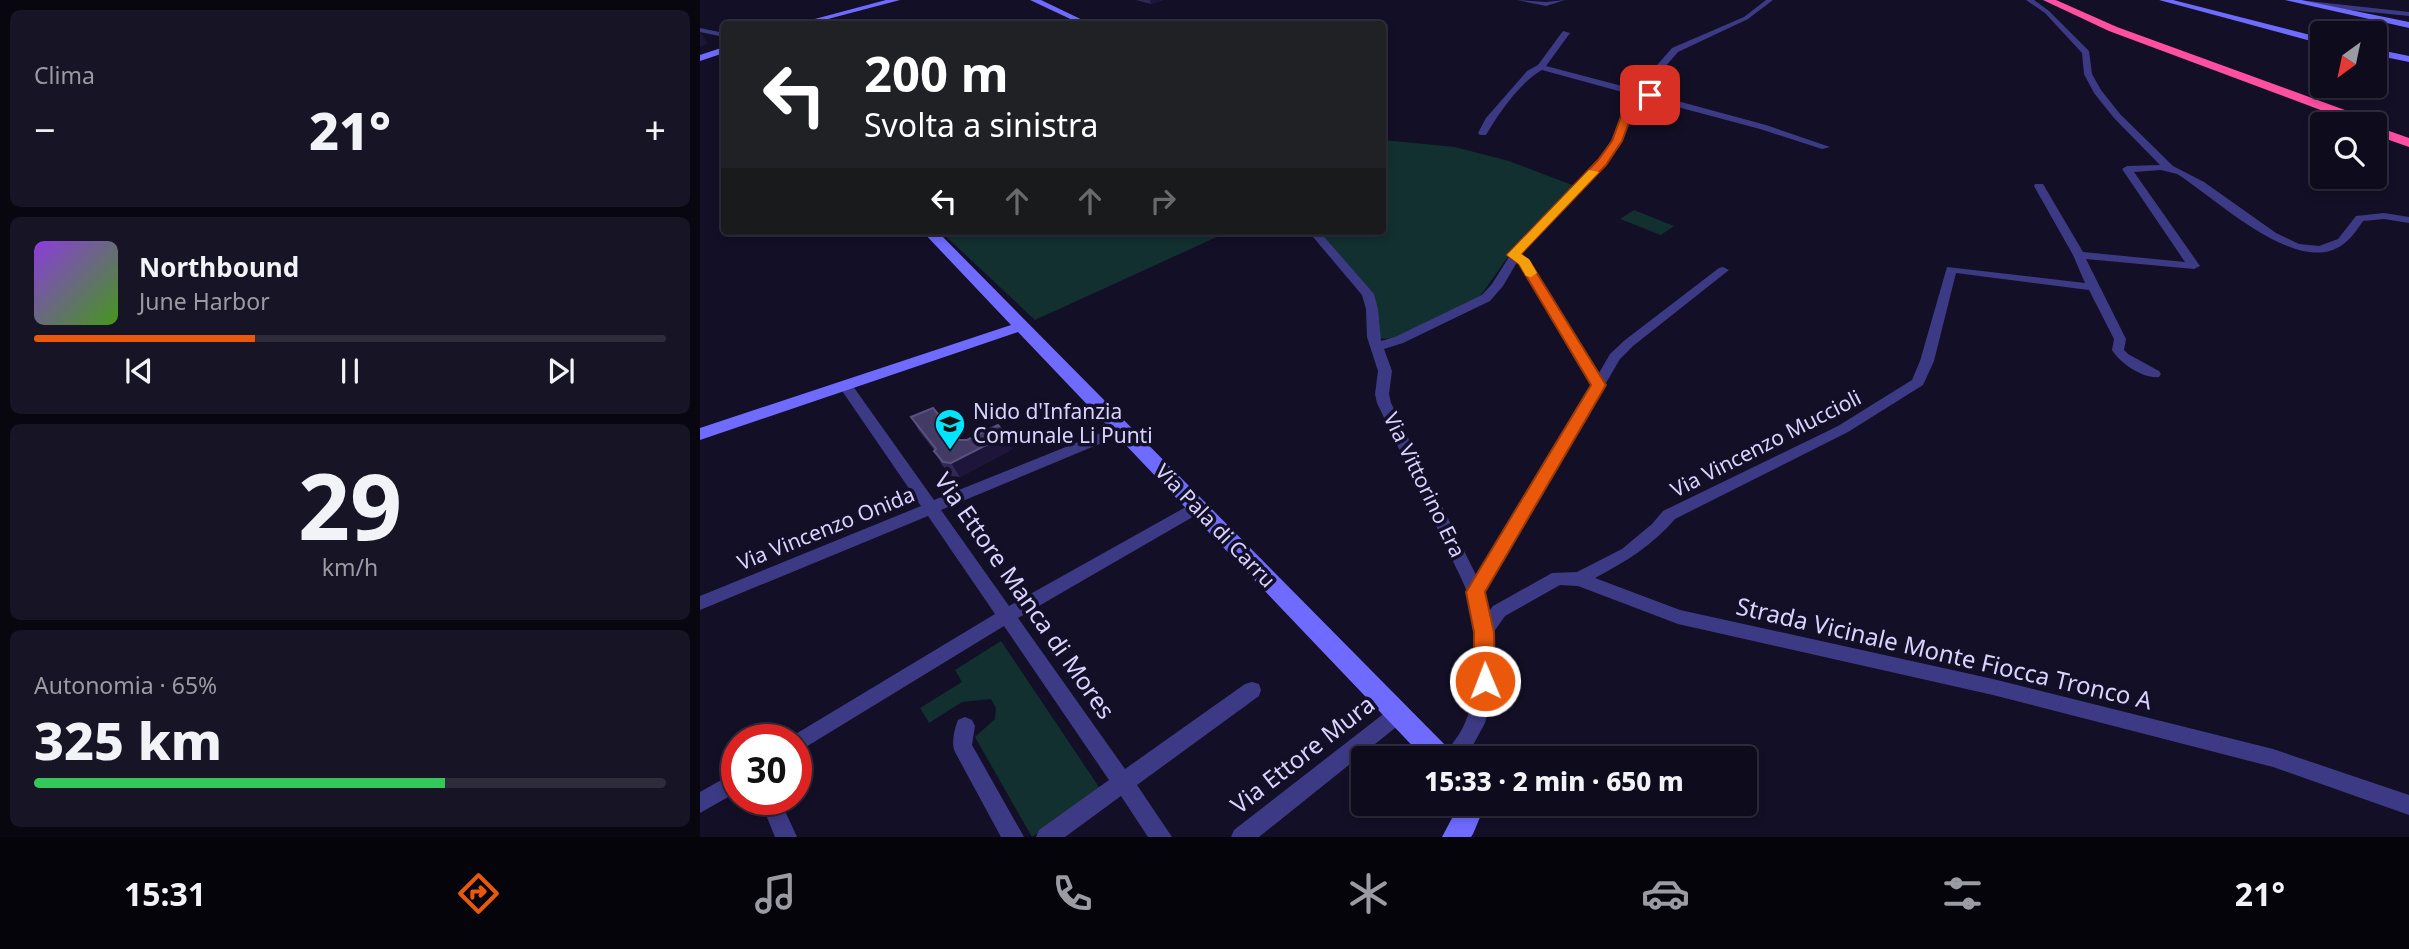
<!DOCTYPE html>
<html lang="it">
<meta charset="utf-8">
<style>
:root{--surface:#0e0b1c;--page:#171425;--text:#f1f3f6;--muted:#9b9ba3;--line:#2e2b3b;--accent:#ea580c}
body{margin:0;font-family:"Noto Sans",sans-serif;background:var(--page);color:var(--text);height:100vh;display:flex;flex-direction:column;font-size:26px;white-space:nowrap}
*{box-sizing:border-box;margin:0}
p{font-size:23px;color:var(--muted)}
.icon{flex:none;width:38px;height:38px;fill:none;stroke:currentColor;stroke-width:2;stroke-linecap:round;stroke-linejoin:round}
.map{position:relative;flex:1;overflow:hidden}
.drawer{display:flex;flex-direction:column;gap:10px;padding:10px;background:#08060f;width:700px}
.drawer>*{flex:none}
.hud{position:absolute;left:21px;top:21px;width:665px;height:214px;border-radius:7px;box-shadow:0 4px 10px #0003,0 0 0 2px var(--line);background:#202124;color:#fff;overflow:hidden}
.needle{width:46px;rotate:213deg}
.controls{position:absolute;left:1610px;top:21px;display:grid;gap:14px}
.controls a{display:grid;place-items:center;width:77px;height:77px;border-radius:7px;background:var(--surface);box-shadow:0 4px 10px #0003,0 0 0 2px var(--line);font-size:35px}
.speed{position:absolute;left:21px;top:724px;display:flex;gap:14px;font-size:35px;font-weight:700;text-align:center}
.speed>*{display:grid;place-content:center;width:91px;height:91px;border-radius:50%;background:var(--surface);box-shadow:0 4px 10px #0003,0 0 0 2px var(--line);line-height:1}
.speed .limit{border:10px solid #d22;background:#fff;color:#111}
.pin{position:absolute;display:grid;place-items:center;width:60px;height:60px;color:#fff;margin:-30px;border-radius:14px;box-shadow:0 4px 10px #0006}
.me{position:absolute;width:77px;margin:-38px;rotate:359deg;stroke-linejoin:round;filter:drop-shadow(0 0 5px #0008)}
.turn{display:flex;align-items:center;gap:24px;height:147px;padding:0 28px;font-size:32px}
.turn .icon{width:91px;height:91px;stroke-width:2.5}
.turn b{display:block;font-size:49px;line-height:60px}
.lanes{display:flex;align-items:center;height:66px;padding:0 28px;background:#0003;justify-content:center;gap:35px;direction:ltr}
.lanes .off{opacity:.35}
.big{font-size:52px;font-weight:800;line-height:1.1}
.drawer .card{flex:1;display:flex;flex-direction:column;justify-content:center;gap:10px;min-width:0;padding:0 24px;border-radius:10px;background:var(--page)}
.drawer .dial{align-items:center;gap:0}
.dial b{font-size:91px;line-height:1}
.song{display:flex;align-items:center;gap:21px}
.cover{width:84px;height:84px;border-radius:10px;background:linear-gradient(135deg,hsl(270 70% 55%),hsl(100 70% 35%))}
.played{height:7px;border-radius:4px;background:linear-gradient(90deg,var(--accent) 35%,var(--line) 35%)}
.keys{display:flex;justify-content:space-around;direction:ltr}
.heat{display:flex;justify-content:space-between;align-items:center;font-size:38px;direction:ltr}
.charge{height:10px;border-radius:5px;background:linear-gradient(90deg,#34c759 65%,var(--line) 0)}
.trip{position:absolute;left:651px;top:746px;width:406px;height:70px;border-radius:7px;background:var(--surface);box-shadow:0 4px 10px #0003,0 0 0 2px var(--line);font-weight:800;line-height:70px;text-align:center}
.menu{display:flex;height:112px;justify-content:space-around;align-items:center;background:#06040b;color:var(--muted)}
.menu .icon{width:49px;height:49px}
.menu .selected{color:var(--accent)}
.menu b{font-size:32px;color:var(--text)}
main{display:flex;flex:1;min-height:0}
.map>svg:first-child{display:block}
.green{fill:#12302f}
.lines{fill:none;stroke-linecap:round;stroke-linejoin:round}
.street{fill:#3d3a85;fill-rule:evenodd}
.secondary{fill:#6f6bff;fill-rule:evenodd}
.highway{fill:#ff4fa3;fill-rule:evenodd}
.wall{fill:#312854}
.shaded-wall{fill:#1d163a}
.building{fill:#433a66;stroke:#5a527e;stroke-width:2}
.route{fill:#ea580c;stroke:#983908;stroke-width:2}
.slow{fill:#f59e0b}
.labels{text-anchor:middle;stroke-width:7;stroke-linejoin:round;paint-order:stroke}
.poi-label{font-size:21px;fill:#d9d4ff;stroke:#130f26;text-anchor:start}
.street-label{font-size:21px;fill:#d9d4ff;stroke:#130f26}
.near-street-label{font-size:24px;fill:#d9d4ff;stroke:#130f26}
</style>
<main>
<section class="drawer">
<div class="card"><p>Clima</p>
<div class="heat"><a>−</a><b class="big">21°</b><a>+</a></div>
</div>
<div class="card">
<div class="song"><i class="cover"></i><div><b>Northbound</b><p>June Harbor</p></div></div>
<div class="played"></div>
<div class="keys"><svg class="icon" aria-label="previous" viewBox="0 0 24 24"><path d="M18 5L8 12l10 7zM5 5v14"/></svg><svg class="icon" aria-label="pause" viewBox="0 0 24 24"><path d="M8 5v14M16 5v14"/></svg><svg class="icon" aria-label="next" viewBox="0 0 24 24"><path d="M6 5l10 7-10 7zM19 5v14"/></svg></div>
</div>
<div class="card dial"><b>29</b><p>km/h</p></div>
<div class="card"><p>Autonomia · 65%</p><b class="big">325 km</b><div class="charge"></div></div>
</section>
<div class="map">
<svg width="1709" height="837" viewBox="0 0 1709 837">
<rect width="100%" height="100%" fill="#130f26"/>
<path class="green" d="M683,140L755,147L809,161L875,186L812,251L779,298L701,338L676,339L666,292L611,231H682Z
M934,210L974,226L961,235L920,219Z
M240,231H530L335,320Z
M301,641L401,790L332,837L275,737L295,719L296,708L291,699L262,702L229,723L220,708L262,682L255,670Z"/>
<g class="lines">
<path class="street" d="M817,0L846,2L865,0L846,6Z
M1066,0H1073L1048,19L978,52L958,75L948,93L1066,125L1130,147L1122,149L1060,129L944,98C926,117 924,141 906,163C882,193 852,219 826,247L821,255L830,262L899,373L910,354L925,340L1019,268L1023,267L1029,270L933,346L920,359L784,592L789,611L793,606L852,573L877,572L922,549L952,524L963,511L1138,426L1212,380L1220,361L1247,267L1385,283L1373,255L1334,186L1335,184H1343L1383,252L1485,262L1422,169L1427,166L1460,165L1414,118L1394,93L1384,74L1382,53L1345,13L1326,0H1334L1349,11L1389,51L1392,74L1401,90L1420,114L1473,166L1504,182L1576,233L1599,244L1619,246L1638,239L1656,216L1684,213L1709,217V223L1684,219L1663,221C1658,228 1653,236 1646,242C1601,282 1515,197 1477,174L1461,170L1434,172L1500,266L1494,269L1386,259L1426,339L1424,350L1428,354L1459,371L1461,374L1459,377C1443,379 1420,363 1412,350L1414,339L1389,290L1256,273L1234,361L1223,385L1148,432L975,519C952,546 925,562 895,578L980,610L1293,679L1573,749L1709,795V815L1573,767L1293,695L978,624L878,586L860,585L805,616L793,633L794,678L791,701L785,723L766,758H744C749,746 759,737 764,725C784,682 781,622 762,580L677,403L675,394L678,371L667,337L666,309L662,295L608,231H619L674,294L678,309L681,341L695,337L782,295L792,284L809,257L807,255L817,243C843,216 880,185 901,156C916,137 920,113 937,96L842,70C821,81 798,114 786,135H780L778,133L786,118L827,71L838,65L863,31L870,33L846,66L941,91L951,72L972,48L1044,17ZM817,262L892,384L776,575L691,403L689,394L692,371L684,349L703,343L790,301L803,286Z
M1599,0L1709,12V16L1630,8Z
M0,28L24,33V37L0,32Z
M145,381L150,382L234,500L418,426H428L430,429L428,432L241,510L309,606L493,503H503L506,507L503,511L318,618L425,769L545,684L552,682L559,684L561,690L559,696L437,785L472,837H448L421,796L365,837H336L339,830L409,780L304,626L96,753V740H88L89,738L295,614L228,516L0,610V596L221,506L138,385Z
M698,705L705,708L708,714L705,720L559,837H531L534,830L691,708Z
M265,717L272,720L275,726L272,745L324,837H301L255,752C251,743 254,730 258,720Z
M37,771V792L0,813V792Z
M60,800H80L97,837H75Z"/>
<path class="secondary" d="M186,0H200L109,24H96Z
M330,0H341L391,24H381Z
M1459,0H1473L1622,38V44Z
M1585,0H1601L1709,22V28Z
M24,47V53L0,61V55Z
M1675,49L1709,56V62L1675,55Z
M222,231H237L750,750L753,758H724L318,332L0,440V428L311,325Z
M760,803H786L773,834L771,837H742Z"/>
<path class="highway" d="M1343,0H1356L1417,27L1675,121V126L1709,138V147L1675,135V124H1658L1409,31Z"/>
</g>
<path class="wall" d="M436,0H463L451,4Z
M211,417L259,440L313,449L260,477L251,476L242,465L234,450L219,431Z"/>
<path class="shaded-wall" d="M450,0H463L451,4Z
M0,31L8,44L0,47Z
M306,435L313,449L260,477L251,463Z"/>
<path class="building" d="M233,408L259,440H267L298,425L306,435L251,463L243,462L234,451L236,449L211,417Z"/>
<path class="route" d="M939,92L955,95L945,97L934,109L922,141L906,165L821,254L830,262L906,385L785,592L794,632L795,681L792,687L785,690L777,687L774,681V632L766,592L891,385L819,264L807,255L898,160L912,141L924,108Z"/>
<path class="slow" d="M889,170L899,172L821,254L829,259L837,273L831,277L826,276L819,264L807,255Z"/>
<defs>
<g id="school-pin" transform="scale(1.575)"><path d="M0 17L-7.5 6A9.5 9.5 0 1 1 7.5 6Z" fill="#00e5ff" stroke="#130f26"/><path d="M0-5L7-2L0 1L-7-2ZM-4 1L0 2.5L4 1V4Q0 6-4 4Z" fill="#111"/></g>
</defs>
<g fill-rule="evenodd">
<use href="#school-pin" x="250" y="424"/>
</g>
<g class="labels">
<g class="poi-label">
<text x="273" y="419">Nido d'Infanzia<tspan x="273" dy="24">Comunale Li Punti</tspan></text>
</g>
<g class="street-label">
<text transform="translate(1066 444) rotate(-27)" y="7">Via Vincenzo Muccioli</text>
<text transform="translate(724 485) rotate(64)" y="7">Via Vittorino Era</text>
<text transform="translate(515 526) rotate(46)" y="7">Via Pala di Carru</text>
<text transform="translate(126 529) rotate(-22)" y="7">Via Vincenzo Onida</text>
</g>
<g class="near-street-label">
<text transform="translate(324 596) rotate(55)" y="8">Via Ettore Manca di Mores</text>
<text transform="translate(1244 654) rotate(13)" y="8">Strada Vicinale Monte Fiocca Tronco A</text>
<text transform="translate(603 755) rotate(-38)" y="8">Via Ettore Mura</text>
</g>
</g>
</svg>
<div class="controls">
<a><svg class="needle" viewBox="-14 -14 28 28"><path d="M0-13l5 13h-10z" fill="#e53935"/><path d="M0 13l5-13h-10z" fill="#9b9ba3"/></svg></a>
<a><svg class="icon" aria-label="search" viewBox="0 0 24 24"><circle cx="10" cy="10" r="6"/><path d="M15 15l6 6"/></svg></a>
</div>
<div class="speed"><div class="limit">30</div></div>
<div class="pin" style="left:950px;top:95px;background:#d93025"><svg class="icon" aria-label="arrive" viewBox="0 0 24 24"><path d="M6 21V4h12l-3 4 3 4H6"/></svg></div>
<svg class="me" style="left:785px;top:681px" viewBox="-20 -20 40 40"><circle r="17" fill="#ea580c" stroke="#fff" stroke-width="3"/><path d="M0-11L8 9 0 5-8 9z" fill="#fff"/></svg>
<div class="trip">15:33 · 2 min · 650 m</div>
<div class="hud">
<div class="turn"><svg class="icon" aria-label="left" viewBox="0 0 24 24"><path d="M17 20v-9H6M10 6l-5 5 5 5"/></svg><div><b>200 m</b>Svolta a sinistra</div></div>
<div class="lanes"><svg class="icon" aria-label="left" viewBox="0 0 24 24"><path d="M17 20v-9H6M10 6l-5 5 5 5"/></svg><svg class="icon off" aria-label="ahead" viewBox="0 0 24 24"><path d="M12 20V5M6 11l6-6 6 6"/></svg><svg class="icon off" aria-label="ahead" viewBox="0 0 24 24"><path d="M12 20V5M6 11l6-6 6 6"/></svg><svg class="icon off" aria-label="right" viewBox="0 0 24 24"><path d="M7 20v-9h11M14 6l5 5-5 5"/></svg></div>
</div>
</div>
</main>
<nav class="menu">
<b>15:31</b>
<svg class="icon selected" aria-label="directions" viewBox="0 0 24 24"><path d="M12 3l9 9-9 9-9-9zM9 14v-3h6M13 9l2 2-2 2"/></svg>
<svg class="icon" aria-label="music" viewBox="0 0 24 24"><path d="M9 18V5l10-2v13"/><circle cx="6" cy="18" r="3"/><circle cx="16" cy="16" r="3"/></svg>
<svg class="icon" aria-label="phone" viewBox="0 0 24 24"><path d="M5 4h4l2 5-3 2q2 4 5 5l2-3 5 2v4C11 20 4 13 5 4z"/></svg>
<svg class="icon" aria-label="climate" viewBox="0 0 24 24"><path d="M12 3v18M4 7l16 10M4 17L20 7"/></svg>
<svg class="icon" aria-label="car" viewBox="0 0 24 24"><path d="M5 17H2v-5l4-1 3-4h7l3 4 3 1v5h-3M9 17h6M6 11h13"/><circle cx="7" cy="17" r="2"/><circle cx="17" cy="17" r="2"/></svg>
<svg class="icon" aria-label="filters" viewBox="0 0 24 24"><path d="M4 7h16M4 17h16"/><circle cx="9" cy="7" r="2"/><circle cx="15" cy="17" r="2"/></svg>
<b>21°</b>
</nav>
